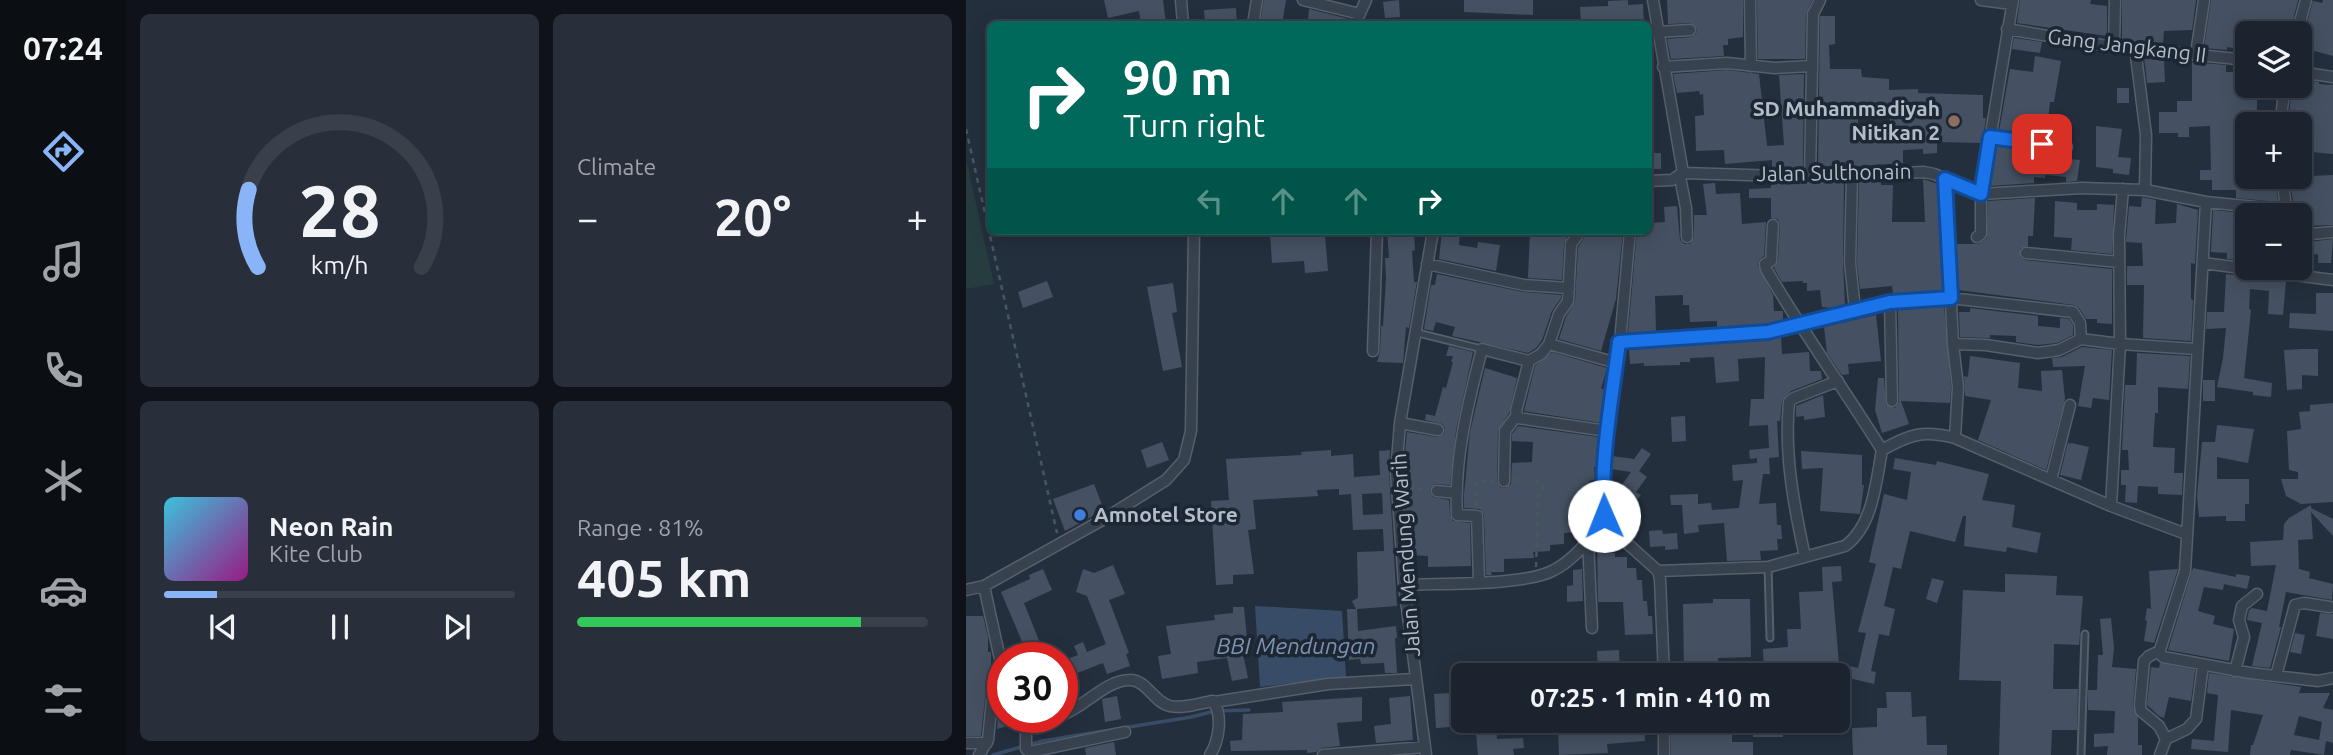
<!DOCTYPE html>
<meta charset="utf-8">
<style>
:root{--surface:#1b232e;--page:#282f3a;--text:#f1f3f6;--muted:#a0a4aa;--line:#39404a;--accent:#8ab4f8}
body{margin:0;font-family:Ubuntu,sans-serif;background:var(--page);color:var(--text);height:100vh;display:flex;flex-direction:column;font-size:26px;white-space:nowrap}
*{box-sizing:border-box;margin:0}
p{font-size:23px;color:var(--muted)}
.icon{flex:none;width:38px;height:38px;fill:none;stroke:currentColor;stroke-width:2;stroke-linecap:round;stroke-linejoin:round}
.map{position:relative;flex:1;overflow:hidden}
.panel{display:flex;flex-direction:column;gap:14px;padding:14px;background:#0f1319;width:840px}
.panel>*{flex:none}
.hud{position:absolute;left:21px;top:21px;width:665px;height:214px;border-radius:10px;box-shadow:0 4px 18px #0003,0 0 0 2px var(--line);background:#00695c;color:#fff;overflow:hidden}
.buttons{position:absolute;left:1269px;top:21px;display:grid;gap:14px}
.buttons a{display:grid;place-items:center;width:77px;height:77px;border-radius:10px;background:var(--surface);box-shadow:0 4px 18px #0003,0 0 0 2px var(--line);font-size:35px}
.speed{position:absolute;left:21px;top:642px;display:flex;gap:14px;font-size:35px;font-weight:700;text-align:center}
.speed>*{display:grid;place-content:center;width:91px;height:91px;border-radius:50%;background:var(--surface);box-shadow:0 4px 18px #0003,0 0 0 2px var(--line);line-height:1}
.speed .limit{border:10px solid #d22;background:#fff;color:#111}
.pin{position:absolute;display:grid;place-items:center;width:60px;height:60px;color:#fff;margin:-30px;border-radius:14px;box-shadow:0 4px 10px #0006}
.me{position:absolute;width:77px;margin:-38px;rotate:359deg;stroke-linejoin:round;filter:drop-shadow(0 0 5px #0008)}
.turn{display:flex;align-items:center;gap:24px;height:147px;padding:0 21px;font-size:32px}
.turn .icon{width:91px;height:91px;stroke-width:2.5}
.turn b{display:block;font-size:49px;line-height:60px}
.lanes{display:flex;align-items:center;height:66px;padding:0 21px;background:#0003;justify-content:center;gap:35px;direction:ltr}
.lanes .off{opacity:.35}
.big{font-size:52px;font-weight:700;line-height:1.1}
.panel .tile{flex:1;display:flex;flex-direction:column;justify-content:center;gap:10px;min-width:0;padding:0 24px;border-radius:10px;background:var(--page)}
.panel .dial{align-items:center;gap:0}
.dial svg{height:182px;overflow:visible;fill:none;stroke:var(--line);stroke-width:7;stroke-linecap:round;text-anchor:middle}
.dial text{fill:var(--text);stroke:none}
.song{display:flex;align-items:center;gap:21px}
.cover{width:84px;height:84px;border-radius:10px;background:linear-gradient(135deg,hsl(190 70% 55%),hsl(310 70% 35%))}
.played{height:7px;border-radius:4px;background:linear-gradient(90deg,var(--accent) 15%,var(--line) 15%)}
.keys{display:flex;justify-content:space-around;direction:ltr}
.heat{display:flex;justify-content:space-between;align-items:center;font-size:38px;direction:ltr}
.charge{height:10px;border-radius:5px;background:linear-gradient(90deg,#34c759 81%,var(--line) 0)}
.panel .tiles{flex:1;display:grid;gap:14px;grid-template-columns:repeat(2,1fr)}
.trip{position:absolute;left:485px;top:663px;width:399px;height:70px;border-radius:10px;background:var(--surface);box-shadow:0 4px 18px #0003,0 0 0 2px var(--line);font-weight:700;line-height:70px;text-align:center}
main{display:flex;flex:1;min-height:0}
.tabs{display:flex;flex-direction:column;width:126px;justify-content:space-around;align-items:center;background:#0b0e12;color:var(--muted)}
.tabs .icon{width:49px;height:49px}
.tabs .selected{color:var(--accent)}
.tabs b{font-size:32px;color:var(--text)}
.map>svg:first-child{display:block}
.green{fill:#263c3f}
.water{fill:#394c67}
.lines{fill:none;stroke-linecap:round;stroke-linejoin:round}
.stream{stroke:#394c67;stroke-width:3.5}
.building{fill:#455162;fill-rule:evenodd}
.lane-casing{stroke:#565f6c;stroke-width:9}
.street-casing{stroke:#565f6c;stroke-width:13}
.path{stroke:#44595c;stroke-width:2.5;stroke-dasharray:5 5;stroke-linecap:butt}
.lane{stroke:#38414e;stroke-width:5}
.street{stroke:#38414e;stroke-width:10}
.route-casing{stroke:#114b97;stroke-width:18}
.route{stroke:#1a73e8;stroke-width:12}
.education-dot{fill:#8d6e63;stroke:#1d2633;stroke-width:2.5}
.shop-dot{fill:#3f7fe0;stroke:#1d2633;stroke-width:2.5}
.labels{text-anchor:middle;stroke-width:7;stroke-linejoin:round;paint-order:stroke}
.street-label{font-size:21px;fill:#b4bcc9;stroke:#1d2633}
.poi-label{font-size:21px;font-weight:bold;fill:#b4bcc9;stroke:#1d2633;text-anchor:end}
.water-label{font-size:23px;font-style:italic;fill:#7c92b1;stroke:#1d2633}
</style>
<main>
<nav class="tabs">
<b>07:24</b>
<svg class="icon selected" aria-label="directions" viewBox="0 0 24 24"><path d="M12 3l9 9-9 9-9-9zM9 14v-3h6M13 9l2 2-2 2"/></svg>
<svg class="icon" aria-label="music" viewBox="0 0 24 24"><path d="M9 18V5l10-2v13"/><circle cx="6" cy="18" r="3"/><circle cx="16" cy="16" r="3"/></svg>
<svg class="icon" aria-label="phone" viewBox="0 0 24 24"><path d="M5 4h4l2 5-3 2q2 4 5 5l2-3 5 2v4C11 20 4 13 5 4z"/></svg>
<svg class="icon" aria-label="climate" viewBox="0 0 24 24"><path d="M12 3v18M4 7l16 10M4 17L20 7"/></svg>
<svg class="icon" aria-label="car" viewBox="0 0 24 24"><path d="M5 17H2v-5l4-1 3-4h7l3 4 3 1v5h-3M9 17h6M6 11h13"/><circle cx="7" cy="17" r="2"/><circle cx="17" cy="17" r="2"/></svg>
<svg class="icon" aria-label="filters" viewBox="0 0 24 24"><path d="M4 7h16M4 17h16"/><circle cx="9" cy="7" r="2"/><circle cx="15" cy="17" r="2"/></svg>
</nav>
<section class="panel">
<div class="tiles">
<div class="tile dial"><svg viewBox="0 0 100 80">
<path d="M14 69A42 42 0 1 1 86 69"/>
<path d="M14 69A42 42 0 0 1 10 35" stroke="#8ab4f8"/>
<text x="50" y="56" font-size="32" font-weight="700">28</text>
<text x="50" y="72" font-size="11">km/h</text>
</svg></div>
<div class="tile"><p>Climate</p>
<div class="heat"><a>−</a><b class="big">20°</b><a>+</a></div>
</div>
<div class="tile">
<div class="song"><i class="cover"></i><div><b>Neon Rain</b><p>Kite Club</p></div></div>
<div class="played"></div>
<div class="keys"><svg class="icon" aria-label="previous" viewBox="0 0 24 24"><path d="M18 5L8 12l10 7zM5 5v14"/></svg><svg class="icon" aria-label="pause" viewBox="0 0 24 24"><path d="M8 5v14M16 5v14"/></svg><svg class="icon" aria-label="next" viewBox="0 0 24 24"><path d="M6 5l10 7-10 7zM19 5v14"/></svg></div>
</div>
<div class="tile"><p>Range · 81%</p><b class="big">405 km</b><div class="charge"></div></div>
</div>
</section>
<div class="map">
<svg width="1367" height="755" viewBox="0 0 1367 755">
<rect width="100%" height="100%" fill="#242f3e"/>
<path class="green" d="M0,159L28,284L0,289Z"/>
<path class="water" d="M289,606L376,611L380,677L294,687Z"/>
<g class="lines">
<path class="stream" d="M27,755L76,741L225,717L249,711L283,710"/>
</g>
<path class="building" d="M138,0H197L200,24H175L173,11L142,18Z
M298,0H320L316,24H294Z
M433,0L434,17L419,18L417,2Z
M498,0H567V15L498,12Z
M662,0V5L677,4L678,24H615L614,7L642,6V1Z
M701,0H777V37L762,39V45H757L758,56L705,59L701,39L725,37L730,34L731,29L724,23L702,24Z
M791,0H846L840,14L839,59H792Z
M1054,0H1125L1124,4L1141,6V36L1051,23Z
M1156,0H1230L1226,30L1198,31L1197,44L1156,40Z
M1245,0H1332L1324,33H1281V50L1261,47V50L1238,48Z
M1357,0H1367V56L1341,49L1345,32L1339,31L1347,1L1356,3Z
M270,8L271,24H239L238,10Z
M343,9L383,19L382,24L342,19Z
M854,16H869V44L863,45L864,69H895L896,77L923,79V90L952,89V93L1017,95V118H1020L1016,143L971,142V153L957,154V149L937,150V163L852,169ZM892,107L924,108V129L892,128Z
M1048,38L1076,42L1074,53L1046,49Z
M1334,50L1346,53L1343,66L1334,65Z
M1069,56L1095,61L1088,102H1084L1080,137L1033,131L1044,69L1067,72Z
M1178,57L1198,59L1199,82L1181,83Z
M1226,62L1260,65V72H1281V86H1291V124H1281V177H1309L1312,202L1270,198V190H1246V180H1234V170H1245L1244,126L1223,127V137H1212V133H1193V112H1211V101H1226Z
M761,70L793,74L801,146L818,145L813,75L838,74L837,169L806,168V160L759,164L758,150L730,151L729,116L738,115L737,94L734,95L733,91L711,93L707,74Z
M1334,79L1353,82V84L1367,85V154L1345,152L1344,176L1367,175V225L1334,226V215H1329V201H1327L1323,177H1334V124H1322L1326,86H1334Z
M1151,88H1163V103H1151Z
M1130,126L1156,129L1152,157L1165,158L1163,175L1147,173V169L1130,167Z
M1031,145L1079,152L1078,157L1114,160L1111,181L1100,182V177L1079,175V178L1068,177V183L1024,186Z
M682,153H695V169H682Z
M957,179L972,184L977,291L927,294L926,286L894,289L891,263L893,182L915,181V185H927L926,222H959Z
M749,183L750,194L774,193L776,224L800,222L798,256L793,260L792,265L807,295L808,311H817V320L800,325L751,328V321L724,322L723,305H717V295L689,296L690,332L662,334L671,231H682V223L699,222L698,207L711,206L714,240L718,244H724L728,237V215H741L737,184Z
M805,183H878L877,263L879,305L867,308L856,307L854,290L841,291V283H837V281L816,282L808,268L812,261L814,225L812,219L805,218V198H783V189L805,188Z
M1176,197L1190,200L1189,224L1210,223L1211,204L1232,210L1229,264L1225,263V299L1227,300L1225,341L1177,338L1178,285H1161V266H1177L1176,243L1160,242L1163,206L1175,207Z
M1069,198L1067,236H1062V246L1054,249V257L1059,260L1146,269V324L1131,323V319H1120L1113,308L1108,305L992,290L990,244H1013L1021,238L1022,201Z
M1089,201L1111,203V210H1131V204L1148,205L1146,254L1105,250L1106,238L1088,237Z
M1247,210L1287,214L1281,215V261L1261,259V253L1245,252Z
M330,231V237L359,235L362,271L339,273L338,261L306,263L304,233Z
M421,231H448L449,250L446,251L448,282H451L443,328L440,327L437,363L411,362L414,352L415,326H417L420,279L419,258H423Z
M476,231H494L493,245L511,248L512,242L534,245L530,271L473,259Z
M564,231H604L598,244L596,280L562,278Z
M619,231H657L650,299L635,351L593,339L600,317L609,302L612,247L618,238Z
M1367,239L1365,263H1352V254L1334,257V245L1342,242Z
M471,274L557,292L595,295V298L586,311L576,340L570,348L562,353L486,336L489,327L470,322L467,331L458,329L465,285H469Z
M1260,274L1320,281L1317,315L1302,314L1303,291L1284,289L1283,309L1285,310L1278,378L1306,383L1305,397L1287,395V392L1251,387L1257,358L1260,328L1240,329L1241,312H1258Z
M81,281L87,297L57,308L52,292Z
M207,283L211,312L206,313L216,367L197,371L181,287Z
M1350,293H1367V331L1323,328L1324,313L1350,314Z
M978,306L985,387L984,403L935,401L943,424L916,433L909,410L912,378H918L920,405L929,408L933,402L932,309Z
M1004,308L1072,316V326L1094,328V318L1103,319L1107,325V335L1091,343L1072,345L1050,342V336L1024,335V338L994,337L993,312H1004Z
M910,315L915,361L882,364L883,374L876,375L861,353L858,327Z
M815,336L816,354L843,352L844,371H855L856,379L825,391L816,401L814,421H811L813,457L803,458L804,474H797L793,504L810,503L811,525H815L816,539H811L812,550L794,551L795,560L761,561L758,523L732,525L733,532L718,534L716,505H705L704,495L732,494V504L745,503L746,510L773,508L777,480L767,481L766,465L791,463V458L784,459L783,450L803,448L802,425L783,426L785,399H798L799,357L772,359L773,381L750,383L748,357L724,358V362H714V365L678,366V363L664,364L663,349L802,339Z
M483,346L507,352L490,430L484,485L469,484L464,491L467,497L483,500L484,515L487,521L504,523L505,566L462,567V556L443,555L437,473L441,432L471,437L478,434L479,428L476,424L459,420L460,414L469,416L477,387L480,388L487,362H485L487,356H480Z
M1116,347L1146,350L1143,400L1127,398L1125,408L1112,406L1119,366L1087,367L1086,358L1096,357Z
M1335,349H1352V376L1336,375V389L1321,390L1318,350Z
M586,352L641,368L635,389H639L635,423L558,411L569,366Z
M1171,353L1224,356L1222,389L1192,387V413H1189L1187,447L1209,448L1208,473H1217L1216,495L1192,494V487L1172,486L1171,503L1159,502L1160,485H1155V470H1163L1162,450H1156L1159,385H1170Z
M1004,356L1054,363L1052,388L1076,391L1075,371L1096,370L1099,399L1080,470L1012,440L1025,400L999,396L998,376L1002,377Z
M519,368L551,378L543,413L532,431L531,481L534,487L539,488L545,484L546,463L566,462L567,442L546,441V434L552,426L632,437V445L630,467H628L629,480L623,481L624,510H617L618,532L598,533V544L584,545V551L567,552L568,558L538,559V572H525L526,575H520L518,515L514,509L498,508V494L504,432Z
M1237,380H1249V401H1237Z
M857,395L859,417L838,420V416L830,417V406Z
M1367,403V502L1335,504L1320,496L1315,479H1332V472L1323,470L1321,431L1335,429L1333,412L1344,411V405Z
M719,416L720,441L706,442L705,417Z
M1251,425L1288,429L1282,463L1251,457V479H1283V504H1279V521H1260V516L1233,517L1231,496L1236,442H1249Z
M196,442L203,460L181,468L175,450Z
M1102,442L1103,444L1105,443L1123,447L1115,480L1094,475Z
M676,448L685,454L673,471L681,477L670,492L675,495L664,510L661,508L652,521L645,514V507L650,500L647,498L665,472L645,469L646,456L668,459Z
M365,450V456L387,454L388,477L414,475L413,451L424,450L423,473L431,606L391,609L392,631L430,626L431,638H429L431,673H419L418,663L395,664L394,659L383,660L381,609H390L386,601L392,598L391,552L418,551L417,529L387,530L385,494L373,495V489L351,490L352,496L287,500L290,529L282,530L288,574L267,575V584L250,585L245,501L263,500L260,459L336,455L335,452ZM416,493L417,514L397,515L396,494Z
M835,451L896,455V485H898L894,514L854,511L857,468L836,469Z
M929,458L970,465L971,461L1023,474L1016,500L1049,505L1046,527L1075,533L1071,553L1041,547L1040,552L998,546L1000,516H997L989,542L944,531L935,569L927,567L918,606L929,609L923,636L913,634L905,671L910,672L908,684L883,678L884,674L851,676V666L817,668V671L798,672L797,649L822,647L821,629H835L833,592L857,591L856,567L875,566L876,581L866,582L873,664L892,668L900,633L892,632L910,564L903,562L918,494L941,500L945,472L927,469Z
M128,484L138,510L99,531L87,499Z
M1345,505V508L1367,519V536L1345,512L1347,539L1332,540L1333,569L1344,572L1343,578L1367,584L1366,600L1320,592L1313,627H1315L1304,668L1286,666L1296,623L1281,620L1283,610L1286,608L1301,611L1310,565L1285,566L1284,542L1317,540L1318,524L1323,518Z
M696,530L697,534L711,533L712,549L699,550V546L684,547L683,531Z
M631,542H639V553H649V557H661V568H670L671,580H676L677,601H681L682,616H686L687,634L659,635L657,602H632Z
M147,565L159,594L143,600L163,653L160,654L164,666L141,674L137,663L96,679V661L112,655L108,646L117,642L121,652L140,644L121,596L110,592L117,569L128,573Z
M1227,568L1270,577V574L1284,576L1281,589L1258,584L1257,590L1238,587L1232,611L1249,616L1247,624L1268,629L1263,661L1202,650Z
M77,569L86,590L58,603L80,658H63L35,592L64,579L63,575Z
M616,569L617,601L601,602V586L607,585V570Z
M1212,569L1188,643L1178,641L1181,621L1179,620L1181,608L1185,609L1183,571Z
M1039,574L1091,576L1090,595L1117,596L1113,645L1088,644L1087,689H1112L1111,730H1086L1085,755H1033L1035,681L993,680L997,590L1039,592Z
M966,578L978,581L971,603L960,599Z
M747,599H784L785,657L752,658V672L718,673L717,604L747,603Z
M267,607H278L281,638L274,639L282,678L266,681L261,658L231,662L232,673L196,679L192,656L205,654L200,626L249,620L248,615L267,613Z
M1354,613L1367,614V639L1350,636Z
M0,616H17L22,637V652H25V667L19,698L15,736H0Z
M1145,618L1148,648L1146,667L1170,669L1167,706L1172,718V745H1176V755H1141L1142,746L1128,747V734L1148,733L1149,711L1122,710V690H1131L1132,655H1137L1134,619Z
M1329,633L1339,635L1335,654L1324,652Z
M653,650L654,676H632L631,651Z
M1194,663L1229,670L1225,701L1203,697L1198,718L1193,716L1181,705L1185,667L1193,668Z
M1243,673L1329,686L1335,687L1333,693H1364L1357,708L1367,710V743L1360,741L1358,755L1325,750L1324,755H1284L1285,745H1287L1297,715L1265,710L1262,752L1225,749L1226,739L1248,741L1252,695L1241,693ZM1333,716L1356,722L1353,740L1328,735Z
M497,692V726L470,728L468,694Z
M920,692H945L946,717L960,716L961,745H981V755H887L886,728L911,727V708H921Z
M151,696L155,719L139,722L136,699Z
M444,696L447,740L410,743L408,726L425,724L423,698Z
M396,697V721L371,723L374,746L356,748L350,752L341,753V750L265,751L264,741L276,740L277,714L317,712L316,702Z
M37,711V718H53V723L31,729L32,712Z
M509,721H530L531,739L557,738L558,748L547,749L548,755H512Z
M678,721L679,741L641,744L642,753L593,755L592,731L643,727V723Z
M705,721H721V727H756V721H766V742H787V755H705Z
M787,721H817V737H787Z
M148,742L150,755H120L119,748Z"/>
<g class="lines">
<g class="lane-casing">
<path id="lane" d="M448,332L516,349
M802,567L804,638
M1115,755L1119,634"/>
</g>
<g class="street-casing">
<path id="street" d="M215,0L217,24
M337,0L394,14
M687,0L717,173
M784,0L785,66
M1015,0L1046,4
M287,24L291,0
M389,24L400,0
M1041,29L1135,45L1281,60
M691,32L724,30
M1331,33L1340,0
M1148,46L1149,0
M1169,48L1180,135L1179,190
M1230,54L1238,0
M697,67L761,63L809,68L845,66
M1334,72L1367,77
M1314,124L1319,86
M1024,137L1101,147
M717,173L844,177L958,172L968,174L1015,194L1047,0
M886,176L884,263L889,310
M714,177L720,208L721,237
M844,177L847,14L854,0
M1316,177L1321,215
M979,179L987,344
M682,181L706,180L716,173
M1240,202L1222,520L1219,571L1193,653L1197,657L1284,673L1352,681L1367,678
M807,225L805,261L799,264L800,269C836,331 878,389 916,450
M664,231L654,342L641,431L636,488L638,516L644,528L692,571L694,579L698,676
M1334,235L1367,232
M1011,237L1015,234V194L1116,188L1179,190L1240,202L1320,210
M1060,253L1153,262
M1237,263L1367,280
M461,264L558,285L603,288
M924,302L926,401
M654,342L801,332L924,302L984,298L1107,312L1114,323L1115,339
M583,344L651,363
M407,351L411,231
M563,361L575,354L583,344L593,314L602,301L605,244L611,236L612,231
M434,423L472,430
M989,438L992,387L987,344L1020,345L1072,353L1093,350L1115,339L1154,344L1231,349
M1085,480L1104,405
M538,481L539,431L551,415
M471,491L490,493
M1145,506L1154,344L1153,236L1157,189
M622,540L626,628
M839,557C828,506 818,455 823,402L828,398L872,381
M692,571L802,567L879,546C907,526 910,482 916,450C944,434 957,430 989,438L1145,506L1220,534
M513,581L511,516L491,515C488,458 502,403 516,349L563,361L550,411L552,418L641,431
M438,585C473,583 560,586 588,570C608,560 624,538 639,522
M18,586L36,668
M0,590L18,586L138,519L200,480L218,460L225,431L228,231
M1194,651L1183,656L1178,661L1174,705L1175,711L1193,726L1200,739
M1269,671L1278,637L1273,620L1276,606L1291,594
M1310,676L1329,605L1338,603L1364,607
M248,702L362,684L449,679
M96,715C119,707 139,680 164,680C181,680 188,703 204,706C217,709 234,703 247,701C257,715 253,741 244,755
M60,718V749L64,752L159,732
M68,718H83
M0,743H21
M13,755L22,740L26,699L34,664
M357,755L459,747
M460,755L438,585L430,473L434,423L467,231
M698,755V721
M1194,755L1200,739L1221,729L1230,719L1237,665"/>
</g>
<path class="path" d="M0,129L91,533
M549,480H566L577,483L576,494L572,496L570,567
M441,488L463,490
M511,506L510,481H528"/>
<use href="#lane" class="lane"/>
<use href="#street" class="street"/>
</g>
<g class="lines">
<g class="route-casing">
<path id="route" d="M638,516C634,458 646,399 653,342L802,332L924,302L985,298L979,179L1015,194L1024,137L1076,144"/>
</g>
<use href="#route" class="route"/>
</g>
<circle class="education-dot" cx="988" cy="121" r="7"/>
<circle class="shop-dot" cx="114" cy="515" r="7"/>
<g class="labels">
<g class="street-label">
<text transform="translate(1161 46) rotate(7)" y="7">Gang Jangkang II</text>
<text transform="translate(868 173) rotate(-1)" y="7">Jalan Sulthonain</text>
<text transform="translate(440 555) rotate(-94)" y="7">Jalan Mendung Warih</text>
</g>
<g class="poi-label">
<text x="974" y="116">SD Muhammadiyah<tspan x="974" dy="24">Nitikan 2</tspan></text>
<text x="128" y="522" text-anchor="start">Amnotel Store</text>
</g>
<g class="water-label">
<text x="330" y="654">BBI Mendungan</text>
</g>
</g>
</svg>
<div class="buttons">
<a><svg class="icon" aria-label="layers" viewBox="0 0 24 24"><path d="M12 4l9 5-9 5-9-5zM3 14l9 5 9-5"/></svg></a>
<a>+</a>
<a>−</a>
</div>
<div class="speed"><div class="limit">30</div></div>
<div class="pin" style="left:1076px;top:144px;background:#d93025"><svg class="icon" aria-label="arrive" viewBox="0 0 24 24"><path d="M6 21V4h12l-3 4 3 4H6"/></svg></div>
<svg class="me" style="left:638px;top:516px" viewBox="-20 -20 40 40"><circle r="19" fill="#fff"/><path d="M0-13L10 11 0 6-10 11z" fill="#1a73e8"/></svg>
<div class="trip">07:25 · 1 min · 410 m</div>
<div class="hud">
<div class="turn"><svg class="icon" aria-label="right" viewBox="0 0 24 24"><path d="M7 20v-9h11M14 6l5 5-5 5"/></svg><div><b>90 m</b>Turn right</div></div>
<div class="lanes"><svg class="icon off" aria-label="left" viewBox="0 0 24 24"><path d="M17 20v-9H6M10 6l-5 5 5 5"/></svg><svg class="icon off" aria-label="ahead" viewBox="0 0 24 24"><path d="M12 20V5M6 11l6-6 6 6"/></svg><svg class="icon off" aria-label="ahead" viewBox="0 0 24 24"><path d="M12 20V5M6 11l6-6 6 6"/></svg><svg class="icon" aria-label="right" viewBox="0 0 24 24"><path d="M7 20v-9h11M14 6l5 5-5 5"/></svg></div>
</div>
</div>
</main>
